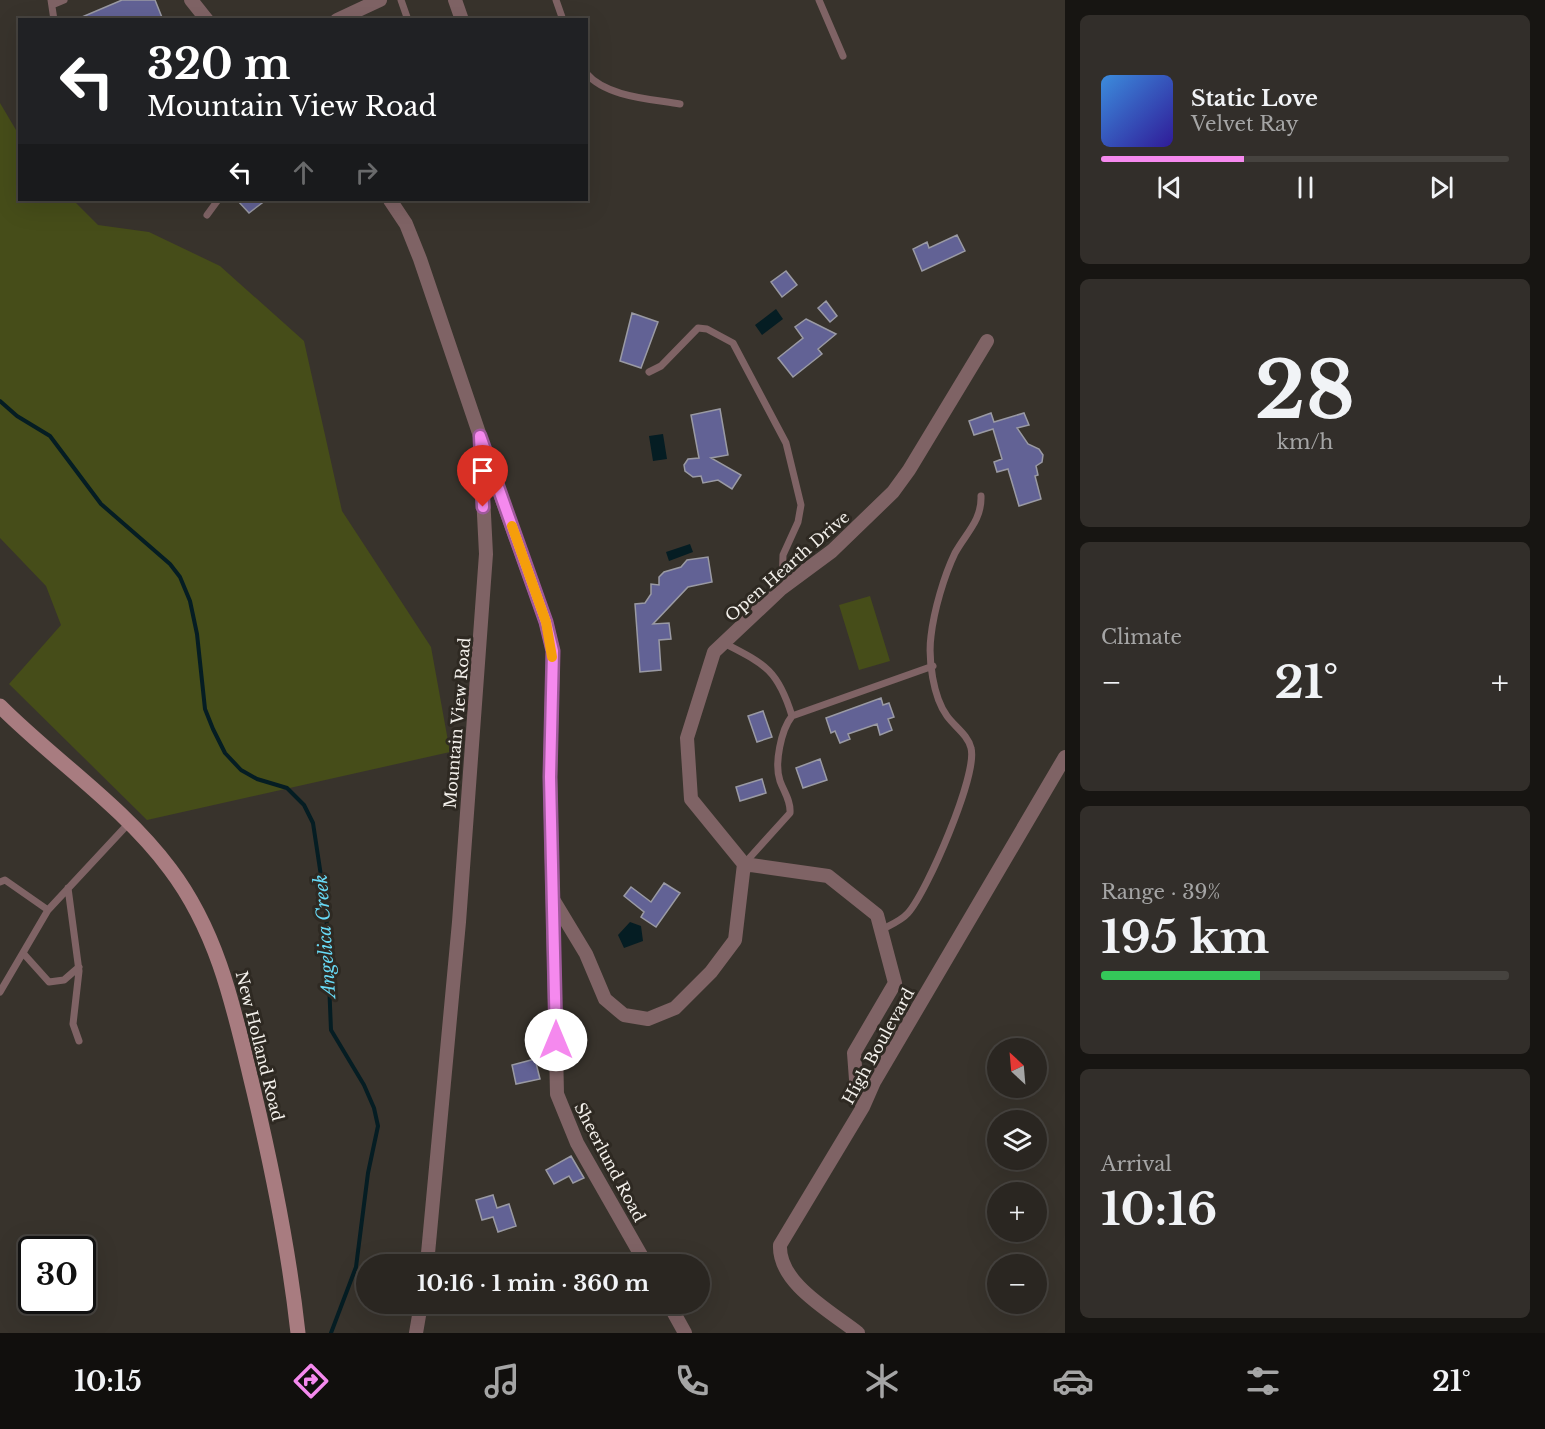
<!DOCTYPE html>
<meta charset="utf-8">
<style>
:root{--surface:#2a2621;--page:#322e2a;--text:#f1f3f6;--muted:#a5a5a5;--line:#46433f;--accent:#f589ee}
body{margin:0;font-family:"Libre Baskerville",serif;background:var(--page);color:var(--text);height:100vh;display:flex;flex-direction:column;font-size:22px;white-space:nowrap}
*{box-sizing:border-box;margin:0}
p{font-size:20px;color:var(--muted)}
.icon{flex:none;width:33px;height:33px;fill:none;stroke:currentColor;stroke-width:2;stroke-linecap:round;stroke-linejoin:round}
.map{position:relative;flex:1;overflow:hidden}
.details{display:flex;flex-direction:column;gap:15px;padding:15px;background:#171512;width:480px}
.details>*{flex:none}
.guide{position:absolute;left:18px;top:18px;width:570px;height:183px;border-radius:0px;box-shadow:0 6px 24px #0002,0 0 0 2px var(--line);background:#202124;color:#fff;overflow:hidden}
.needle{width:39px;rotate:334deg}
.controls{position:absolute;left:987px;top:1038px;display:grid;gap:12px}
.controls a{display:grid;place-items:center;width:60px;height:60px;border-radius:50%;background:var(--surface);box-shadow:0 6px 24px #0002,0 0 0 2px var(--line);font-size:30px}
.speed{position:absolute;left:18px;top:1236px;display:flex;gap:12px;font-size:30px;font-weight:700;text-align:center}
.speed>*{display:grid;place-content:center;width:78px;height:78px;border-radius:50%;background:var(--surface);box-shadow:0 6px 24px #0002,0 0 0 2px var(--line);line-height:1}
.speed .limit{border:3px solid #111;border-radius:9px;background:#fff;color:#111}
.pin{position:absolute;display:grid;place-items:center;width:51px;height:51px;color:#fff;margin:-62px -26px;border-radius:50% 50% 50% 0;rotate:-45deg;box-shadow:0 0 6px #0007}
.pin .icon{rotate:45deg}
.me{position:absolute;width:66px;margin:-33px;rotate:0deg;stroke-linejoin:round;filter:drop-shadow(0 0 4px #0008)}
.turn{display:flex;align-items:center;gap:21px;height:126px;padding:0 30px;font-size:27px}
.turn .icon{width:78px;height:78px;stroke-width:2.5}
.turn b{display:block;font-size:42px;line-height:51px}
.lanes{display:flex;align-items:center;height:57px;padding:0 30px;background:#0003;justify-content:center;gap:30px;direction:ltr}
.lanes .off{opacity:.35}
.big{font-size:45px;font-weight:700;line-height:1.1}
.details .widget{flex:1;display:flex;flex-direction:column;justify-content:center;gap:9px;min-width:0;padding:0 21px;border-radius:9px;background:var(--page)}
.details .dial{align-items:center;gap:0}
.dial b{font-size:78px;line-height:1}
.song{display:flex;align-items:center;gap:18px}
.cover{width:72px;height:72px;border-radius:9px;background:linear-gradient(135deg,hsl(210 70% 55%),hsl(250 70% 35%))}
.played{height:6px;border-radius:3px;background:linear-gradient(90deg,var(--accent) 35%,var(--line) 35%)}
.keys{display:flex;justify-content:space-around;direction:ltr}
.heat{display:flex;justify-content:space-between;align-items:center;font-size:33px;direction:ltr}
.charge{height:9px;border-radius:4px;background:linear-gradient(90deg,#34c759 39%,var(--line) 0)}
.trip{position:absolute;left:356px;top:1254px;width:354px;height:60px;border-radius:30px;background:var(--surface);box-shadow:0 6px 24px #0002,0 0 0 2px var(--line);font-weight:700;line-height:60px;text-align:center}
.menu{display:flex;height:96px;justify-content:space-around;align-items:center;background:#110f0d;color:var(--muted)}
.menu .icon{width:42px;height:42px}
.menu .selected{color:var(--accent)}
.menu b{font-size:27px;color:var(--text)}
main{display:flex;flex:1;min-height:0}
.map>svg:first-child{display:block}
.green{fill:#464d19}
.water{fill:#051d23}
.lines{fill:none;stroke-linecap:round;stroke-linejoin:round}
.stream{stroke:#051d23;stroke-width:4}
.building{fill:#626295;stroke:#9a9aa4;stroke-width:1.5}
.lane{stroke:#7f6365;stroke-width:7}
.street{stroke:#7f6365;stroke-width:14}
.secondary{stroke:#a87c80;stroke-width:15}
.route-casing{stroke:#9f599b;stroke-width:15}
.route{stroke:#f589ee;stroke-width:10}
.slow{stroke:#f59e0b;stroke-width:10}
.labels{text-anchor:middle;stroke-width:6;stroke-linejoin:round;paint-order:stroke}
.street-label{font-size:16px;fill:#f3f0eb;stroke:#2e2922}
.water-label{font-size:18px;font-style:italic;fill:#68daf6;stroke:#2e2922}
</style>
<main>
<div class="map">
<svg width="1065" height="1333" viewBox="0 0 1065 1333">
<rect width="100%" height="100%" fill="#38332c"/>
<path class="green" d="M0,103L19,135L20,200H73L98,225L149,232L220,266L304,341L342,511L431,647L450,752L147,820L9,684L61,625L46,586L0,538Z
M870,596L890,661L859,670L839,605Z"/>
<path class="water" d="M776,309L783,319L762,335L755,325Z
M663,434L667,459L653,461L649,436Z
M690,544L693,552L669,561L666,552Z
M630,922L641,926L643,941L624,948L618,935Z"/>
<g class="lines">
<path class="stream" d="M0,401L17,416L50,436L101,504L170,564L180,577L190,601L197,634L205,709L213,729L225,753L241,770L257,779L287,788L304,805L313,823L326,909L331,1030L364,1085L374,1108L378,1126L368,1173L356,1267L331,1333"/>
</g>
<path class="building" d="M122,0H155L163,20H75Z
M237,200H266L249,213Z
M957,235L965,251L922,271L913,249L927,242L929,248Z
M786,271L797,285L782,297L771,282Z
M826,301L837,316L830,322L818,308Z
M632,313L658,322L641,368L620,361Z
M806,319L836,334L818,349L822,354L793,377L778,358L803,338L795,327Z
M720,409L728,455L711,458L741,475L732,489L718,480L703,483L701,476L693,477L685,471L684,465L688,459L699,458L691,415Z
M991,413L994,422L1024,413L1029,425L1017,428L1028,444L1039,449L1043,455L1042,462L1036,466L1038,475L1035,476L1041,499L1019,506L1008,469L997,472L994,462L1002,459L993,429L974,435L969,421Z
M708,557L712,582L688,587L653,624L669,623L671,639L659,640L661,670L640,672L635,604L645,603L651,594V584L659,585V577L664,572L681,567L687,560Z
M881,698L883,705L889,703L894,717L888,719L892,730L880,735L877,724L848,734L850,739L840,743L835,731L831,733L826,718Z
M763,711L772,737L757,742L748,716Z
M820,759L827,780L803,788L796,768Z
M762,779L766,793L740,801L736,787Z
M664,883L680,893L656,927L641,917L644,912L624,896L631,887L651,902Z
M535,1059L540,1079L516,1084L512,1065Z
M571,1156L584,1178L573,1183L569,1176L554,1184L546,1170Z
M493,1195L497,1208L509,1204L516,1226L498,1232L493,1217L482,1220L476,1200Z"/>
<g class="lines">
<path class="lane" d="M51,0L54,20
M401,0L408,20
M556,0L563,20
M819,0L843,56
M52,5L64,0
M586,73C606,97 651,99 680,104
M207,215L218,200
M649,372L661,366L698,328L707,329L733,343L786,443L801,505L798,522L783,555L782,588
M724,643C765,664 778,670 792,716
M744,864L790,813C791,801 784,792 780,781C774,764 781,730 792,716L933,666
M0,882L5,880L48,910
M68,888L79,971L73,1024L79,1041
M881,930C890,925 901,921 908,913C927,892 978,774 971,748C968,735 955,727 947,716C933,697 928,659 931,636C934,610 944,576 955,553C966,533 982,520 981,496
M23,953L49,982L64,980L79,967
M0,992L48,910L129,823"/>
<path class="street" d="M191,0L207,20
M455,0L462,20
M337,20L380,0
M390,200L406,224L420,259L480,436L486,554L459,922L427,1264
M485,452L546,622L553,651L550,777L557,1094L577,1143L646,1264
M744,864L828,876L877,915L895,983L854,1053L857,1093L863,1107
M554,901L586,954L605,999L624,1015L648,1019L675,1008L711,972L735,940L744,864L691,799L687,738L714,652L782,588L832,551L893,492L909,470L987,341
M669,1304L685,1333
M416,1333L421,1304
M858,1333C830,1311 778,1283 780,1245L863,1107L874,1082L1065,757"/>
<path class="secondary" d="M0,706C55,761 123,806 170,869C220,935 235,1014 254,1092C273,1172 289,1251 298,1333"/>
</g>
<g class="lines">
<g class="route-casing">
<path id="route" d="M483,507L480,436L546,622L553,651L550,777L556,1040"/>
</g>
<use href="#route" class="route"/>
<path class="slow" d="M512,526L546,622L552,657"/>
</g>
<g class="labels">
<g class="street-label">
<text transform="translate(787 566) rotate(-41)" y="6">Open Hearth Drive</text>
<text transform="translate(457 723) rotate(-85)" y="6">Mountain View Road</text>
<text transform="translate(260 1046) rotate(76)" y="6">New Holland Road</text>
<text transform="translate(878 1046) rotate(-61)" y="6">High Boulevard</text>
<text transform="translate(610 1162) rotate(62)" y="6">Sheerlund Road</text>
</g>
<g class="water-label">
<text transform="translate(325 936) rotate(-94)" y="6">Angelica Creek</text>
</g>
</g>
</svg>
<div class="controls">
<a><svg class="needle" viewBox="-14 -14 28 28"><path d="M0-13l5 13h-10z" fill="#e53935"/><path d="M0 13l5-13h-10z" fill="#a5a5a5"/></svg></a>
<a><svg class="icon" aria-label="layers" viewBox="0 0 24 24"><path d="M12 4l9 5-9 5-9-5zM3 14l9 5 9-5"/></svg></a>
<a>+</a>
<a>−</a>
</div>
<div class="speed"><div class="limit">30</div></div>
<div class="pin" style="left:483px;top:507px;background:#d93025"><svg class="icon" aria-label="arrive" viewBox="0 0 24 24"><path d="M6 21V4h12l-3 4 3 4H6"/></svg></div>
<svg class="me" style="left:556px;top:1040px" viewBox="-20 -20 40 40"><circle r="19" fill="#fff"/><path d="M0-13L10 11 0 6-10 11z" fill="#f589ee"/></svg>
<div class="trip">10:16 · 1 min · 360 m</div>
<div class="guide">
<div class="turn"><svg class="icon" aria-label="left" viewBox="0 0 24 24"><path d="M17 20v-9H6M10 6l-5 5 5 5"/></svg><div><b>320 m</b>Mountain View Road</div></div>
<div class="lanes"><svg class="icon" aria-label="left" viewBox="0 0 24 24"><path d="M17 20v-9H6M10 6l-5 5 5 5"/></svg><svg class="icon off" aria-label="ahead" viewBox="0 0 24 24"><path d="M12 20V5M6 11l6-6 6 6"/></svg><svg class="icon off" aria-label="right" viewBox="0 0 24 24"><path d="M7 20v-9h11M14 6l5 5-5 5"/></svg></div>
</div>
</div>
<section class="details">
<div class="widget">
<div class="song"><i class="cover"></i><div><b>Static Love</b><p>Velvet Ray</p></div></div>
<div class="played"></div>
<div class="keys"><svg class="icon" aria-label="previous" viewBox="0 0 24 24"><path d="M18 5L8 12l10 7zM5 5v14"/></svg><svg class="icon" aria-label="pause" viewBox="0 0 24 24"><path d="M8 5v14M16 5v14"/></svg><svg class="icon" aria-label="next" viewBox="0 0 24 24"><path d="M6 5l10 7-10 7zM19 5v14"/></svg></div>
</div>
<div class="widget dial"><b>28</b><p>km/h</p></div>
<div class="widget"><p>Climate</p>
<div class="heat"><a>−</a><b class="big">21°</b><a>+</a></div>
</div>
<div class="widget"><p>Range · 39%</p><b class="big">195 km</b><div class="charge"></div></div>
<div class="widget"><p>Arrival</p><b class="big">10:16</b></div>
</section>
</main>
<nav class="menu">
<b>10:15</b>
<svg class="icon selected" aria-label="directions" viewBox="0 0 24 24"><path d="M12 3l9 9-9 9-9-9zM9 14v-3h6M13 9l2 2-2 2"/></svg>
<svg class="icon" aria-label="music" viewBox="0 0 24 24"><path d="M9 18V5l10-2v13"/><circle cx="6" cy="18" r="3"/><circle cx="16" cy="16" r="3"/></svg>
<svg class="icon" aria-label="phone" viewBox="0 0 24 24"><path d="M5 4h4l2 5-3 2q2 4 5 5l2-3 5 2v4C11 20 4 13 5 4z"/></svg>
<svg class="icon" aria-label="climate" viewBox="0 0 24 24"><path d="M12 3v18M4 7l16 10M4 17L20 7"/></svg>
<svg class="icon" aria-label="car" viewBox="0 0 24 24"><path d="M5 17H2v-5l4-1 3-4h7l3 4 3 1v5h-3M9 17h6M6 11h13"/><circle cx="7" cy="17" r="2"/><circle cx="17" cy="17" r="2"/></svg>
<svg class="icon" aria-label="filters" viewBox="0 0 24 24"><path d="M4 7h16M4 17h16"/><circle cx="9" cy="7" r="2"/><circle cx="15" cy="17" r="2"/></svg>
<b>21°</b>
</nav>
